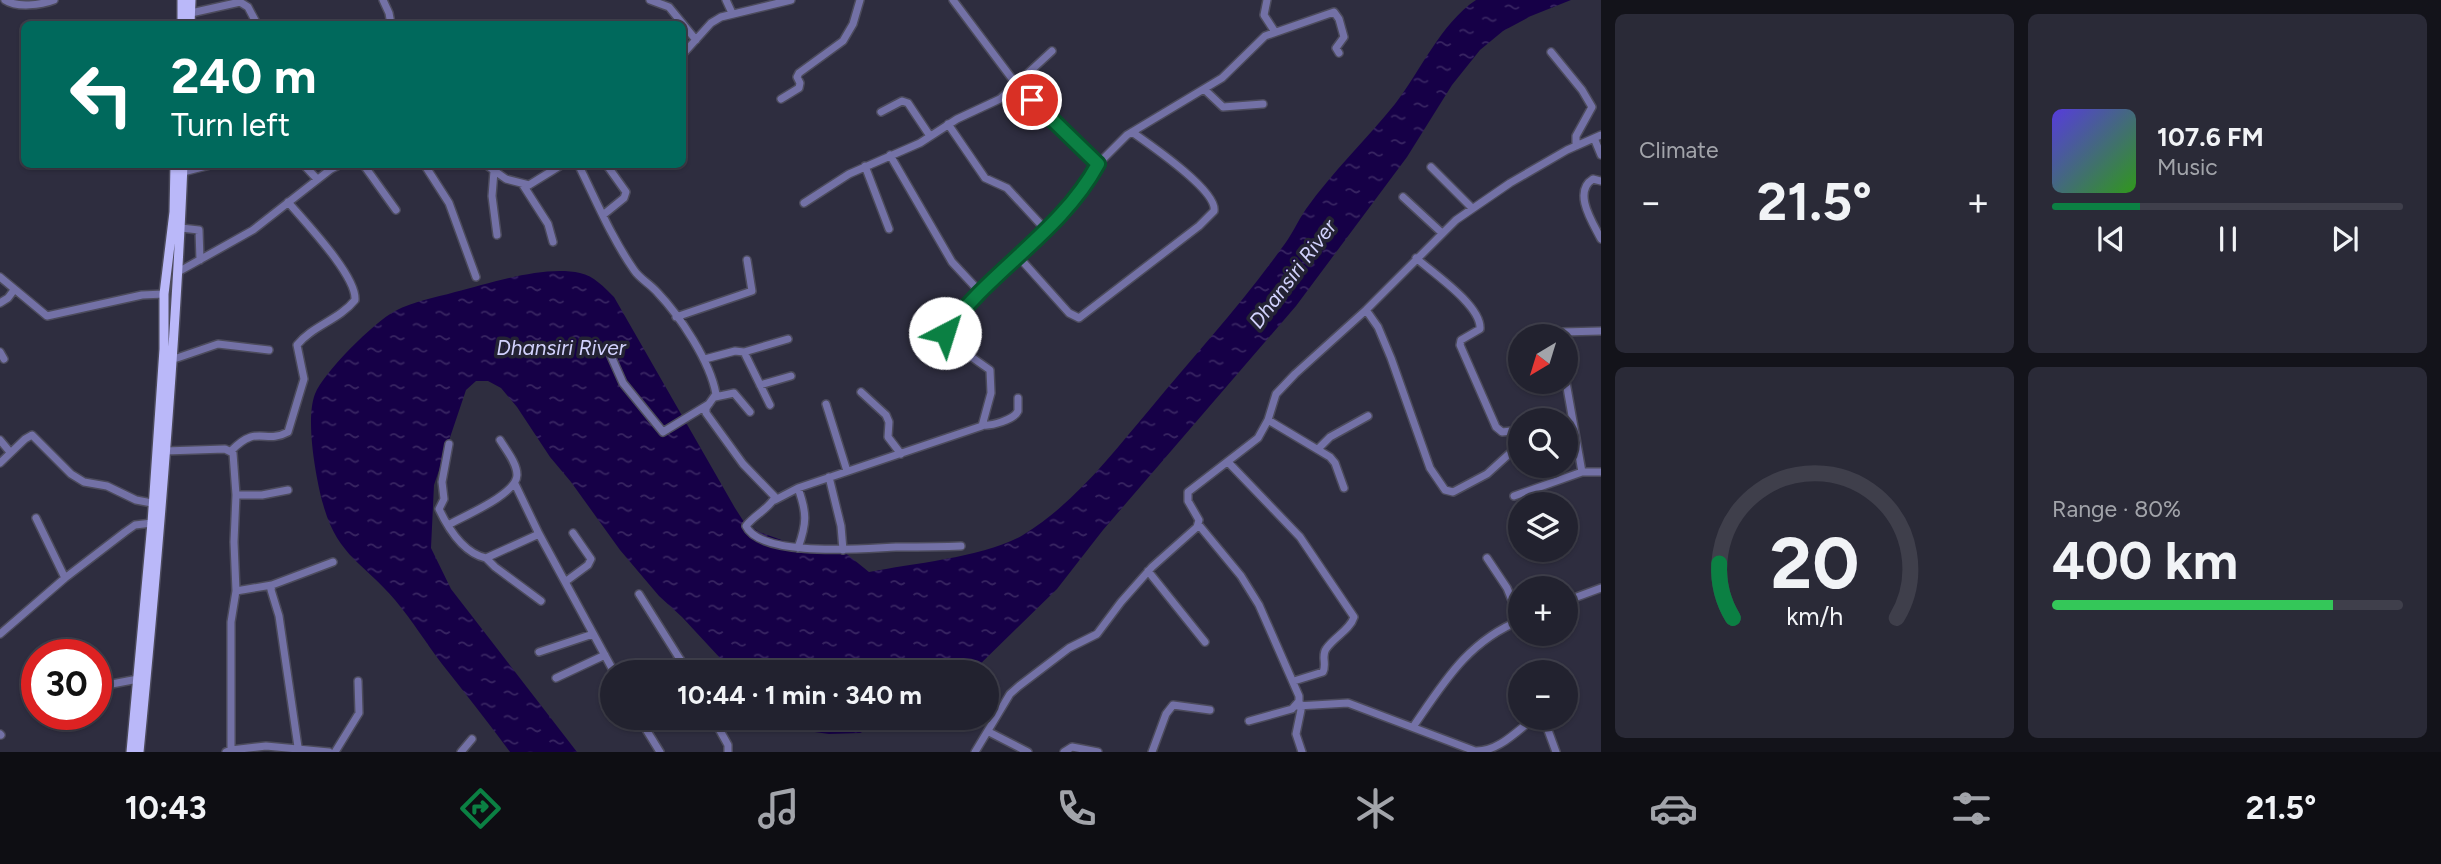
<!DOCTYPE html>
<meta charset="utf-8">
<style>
:root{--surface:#22222f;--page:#2a2a37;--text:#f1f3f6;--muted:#a2a4aa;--line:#3f3f4b;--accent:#0b8043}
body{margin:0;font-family:Figtree,sans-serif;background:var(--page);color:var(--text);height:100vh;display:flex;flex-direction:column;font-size:26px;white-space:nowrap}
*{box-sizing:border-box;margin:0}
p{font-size:23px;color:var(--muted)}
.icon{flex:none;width:38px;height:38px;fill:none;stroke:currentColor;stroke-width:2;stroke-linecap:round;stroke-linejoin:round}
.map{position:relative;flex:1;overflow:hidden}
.panel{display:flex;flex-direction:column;gap:14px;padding:14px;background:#13131a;width:840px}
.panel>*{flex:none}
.banner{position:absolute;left:21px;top:21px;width:665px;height:147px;border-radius:10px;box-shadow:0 2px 5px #0004,0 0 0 2px var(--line);background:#00695c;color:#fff;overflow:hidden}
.needle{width:46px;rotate:218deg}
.fabs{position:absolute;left:1508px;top:324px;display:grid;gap:14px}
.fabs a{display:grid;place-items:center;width:70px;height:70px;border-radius:50%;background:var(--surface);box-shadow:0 2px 5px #0004,0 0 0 2px var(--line);font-size:35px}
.speed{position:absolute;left:21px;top:639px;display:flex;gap:14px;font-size:35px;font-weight:700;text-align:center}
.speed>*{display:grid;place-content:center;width:91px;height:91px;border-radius:50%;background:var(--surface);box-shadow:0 2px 5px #0004,0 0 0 2px var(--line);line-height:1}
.speed .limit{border:10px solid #d22;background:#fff;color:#111}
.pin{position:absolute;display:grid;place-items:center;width:60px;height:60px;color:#fff;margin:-30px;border:4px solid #fff;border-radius:50%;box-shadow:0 2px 7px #0007}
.me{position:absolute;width:77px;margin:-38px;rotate:40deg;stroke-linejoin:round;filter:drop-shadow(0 0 5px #0008)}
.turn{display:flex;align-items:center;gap:24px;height:147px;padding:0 35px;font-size:32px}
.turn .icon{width:91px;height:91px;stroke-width:2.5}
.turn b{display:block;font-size:49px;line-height:60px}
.big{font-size:52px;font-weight:700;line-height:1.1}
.panel .widget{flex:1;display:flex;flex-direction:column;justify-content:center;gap:10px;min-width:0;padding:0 24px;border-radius:10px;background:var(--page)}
.panel .dial{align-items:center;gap:0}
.dial svg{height:182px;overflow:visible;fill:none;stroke:var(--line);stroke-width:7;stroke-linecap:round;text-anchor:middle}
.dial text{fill:var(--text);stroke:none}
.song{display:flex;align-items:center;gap:21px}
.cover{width:84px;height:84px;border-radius:10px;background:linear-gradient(135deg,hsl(250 70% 55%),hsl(110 70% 35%))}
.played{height:7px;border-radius:4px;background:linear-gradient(90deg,var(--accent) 25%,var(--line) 25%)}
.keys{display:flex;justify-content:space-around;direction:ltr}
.heat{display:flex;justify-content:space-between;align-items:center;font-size:38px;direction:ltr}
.charge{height:10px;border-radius:5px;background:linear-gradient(90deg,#34c759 80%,var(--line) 0)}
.panel .tiles{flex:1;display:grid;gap:14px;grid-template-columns:repeat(2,1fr)}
.trip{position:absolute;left:600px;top:660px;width:399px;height:70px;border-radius:35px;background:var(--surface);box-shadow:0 2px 5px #0004,0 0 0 2px var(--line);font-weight:700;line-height:70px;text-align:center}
.tab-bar{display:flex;height:112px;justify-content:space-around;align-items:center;background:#0e0e13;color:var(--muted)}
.tab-bar .icon{width:49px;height:49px}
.tab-bar .selected{color:var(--accent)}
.tab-bar b{font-size:32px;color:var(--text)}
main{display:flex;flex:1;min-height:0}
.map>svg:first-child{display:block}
.water{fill:url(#water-ripples)}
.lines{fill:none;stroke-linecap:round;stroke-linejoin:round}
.minor-casing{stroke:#4c4b5c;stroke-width:10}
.major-casing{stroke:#4c4b5c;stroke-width:12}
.minor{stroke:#7371a6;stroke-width:7}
.major{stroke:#bab8f9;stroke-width:9}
.route-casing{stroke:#07532c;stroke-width:18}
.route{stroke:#0b8043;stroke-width:12}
.labels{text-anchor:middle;stroke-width:7;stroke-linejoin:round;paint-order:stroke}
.water-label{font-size:21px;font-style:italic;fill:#d2d2fd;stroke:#242334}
</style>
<main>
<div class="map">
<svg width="1601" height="752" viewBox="0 0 1601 752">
<defs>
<pattern id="water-ripples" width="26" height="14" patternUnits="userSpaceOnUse" patternTransform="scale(1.75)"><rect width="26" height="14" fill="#160047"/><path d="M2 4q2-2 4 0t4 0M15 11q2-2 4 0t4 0" fill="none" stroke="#382562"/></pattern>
</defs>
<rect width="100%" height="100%" fill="#2e2d3f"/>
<path class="water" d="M1476,0H1571L1531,16L1503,31L1480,50L1452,85L1407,157L1296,306L1103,530L1057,589L972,672H733L682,617L659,596L620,550L571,482L550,457L517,407L501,388L488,381H476L466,390L434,485L431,548L451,589L577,752H510C488,722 465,693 442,664C426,643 412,620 395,600C364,563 337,556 323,504C316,479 305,419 315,394C324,372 373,323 395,311C414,301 434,298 455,292C491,283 544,265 580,273C594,276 604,287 614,297L735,508L744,522L759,532L787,542L831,551H843L869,572C914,563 985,557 1023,535C1074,504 1112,454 1150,409C1194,356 1241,305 1281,249C1291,237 1297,222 1306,209C1333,171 1366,140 1395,104C1420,72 1441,23 1476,0Z
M780,718H892L860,733L829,734L800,730Z"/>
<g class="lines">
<g class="minor-casing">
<path id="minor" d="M5,0C17,8 41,5 54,0
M383,0L389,13L391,24
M650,0L669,7L696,40
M726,0L732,13
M953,0L1016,84L1098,164
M1267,0L1264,15L1275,32
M191,13L240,2L248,7L257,24
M1551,52L1582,90L1592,107L1576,136V146
M682,55L711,23L721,17L791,0
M1204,89L1223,107L1263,104
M781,99L799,88L800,83L797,77L799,73L843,41L853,24L860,0
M881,112L902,101L908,103L930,136
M948,124L985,178L1007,188L1045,229
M1594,138L1601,155
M890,155L952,262L980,292
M303,164L317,179
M363,164L396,210
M424,164L449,203L476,277
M485,164L506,179L529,185L563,164
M578,164C596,200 611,237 634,270C640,279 649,283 657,292C680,316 710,361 716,394L706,408V413L743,464L775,497C769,509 754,515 746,526C761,558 866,548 896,547C918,547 939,547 961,546
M865,166L889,229
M1431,167L1472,208
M494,171L492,196L497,235
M183,172L214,164
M1601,181L1593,179C1572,192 1593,223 1601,239
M523,185L548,224L553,242
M1403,197L1442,233
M804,203L849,174L920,143L957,119L1000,99L1052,51
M603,215L624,198L626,192L606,164
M181,228L199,230L200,260
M1017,255L1069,313L1079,318L1199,226L1214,211C1218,191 1149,144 1132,132
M1416,258C1433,273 1482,306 1480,329L1461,340L1460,345L1496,427L1502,432L1521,430
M178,272L253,230L331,169L341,164
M0,277L47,316L142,295L164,294
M0,303L8,298L14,290
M1366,310L1378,327L1391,358L1430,468L1445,490L1453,492L1487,474L1509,454
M676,317L752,291L747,260
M1542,336L1559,334
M1558,336L1562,332L1601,331
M607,347L623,383L663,432L709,404
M0,352L4,359
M744,352L788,339
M1518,356L1521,348
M172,357L177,358L218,344L269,350
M705,359L735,351L744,352L770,405
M1566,382L1582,472
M760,385L791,376
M861,392L886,415L889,422L888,437L901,454
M715,397L734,393L750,412
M826,404L847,471
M1268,420L1330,457L1335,463L1344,488
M983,425C991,426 1014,420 1018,411C1018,410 1018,400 1018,398
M0,440L10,452
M449,444L442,482L444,499L439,509C448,528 463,553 486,558L539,534
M1318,449L1330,437L1368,416
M165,451L225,449L233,453L236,495L234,542L236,591L231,622V750L226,752
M231,451C258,423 264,445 288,432L304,379L297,345C312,326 339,320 355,300C357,276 305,222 288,202
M1228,462L1300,537L1354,617C1350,630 1334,637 1326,649C1321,656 1327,664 1323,672L1294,681
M0,463L25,439L32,435L71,474L84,482L107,486L136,500L152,503
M829,477L841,526L843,550
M515,484L539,534L614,672
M798,488C807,513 807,523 798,548
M236,495H262L288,490
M1514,496L1582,472H1601
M775,500L798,488L982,426L991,393L990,370L946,339L945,333L993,278L1072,203L1098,164L1127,135L1222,78L1265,36L1334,12L1339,19L1344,37L1336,48L1339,53
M36,518L65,578
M1198,524L1241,576L1259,605L1299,696V701L1292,709L1249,721
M448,525C464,516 517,494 517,475C517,463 506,450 500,440
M486,558L495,567L541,601
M1487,558L1507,588L1520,620
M1148,571L1205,642
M565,582L588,565L591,559L573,533
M236,591L272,585
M639,594L688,672
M1566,601L1601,588
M0,634L65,578L125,532L135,525L152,523
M539,652L593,634
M659,672L680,659
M556,678L605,655
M96,687L138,679
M35,698H37
M1302,705L1296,734L1302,752
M1297,706L1348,703L1475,751C1498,752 1517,731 1534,718
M639,718L660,752
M713,718L728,745V752
M1541,718L1545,722L1556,752
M1413,727C1444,682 1468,641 1521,620
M989,732L1028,752
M0,734L1,735
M298,747L279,616L271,590L272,585L333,562
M231,752V750L266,746L329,752
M335,752L359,713L358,681
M461,752L472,739
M975,752L1010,694L1019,686L1069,648L1097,634L1121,602L1152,567L1197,527L1199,520L1188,501V492L1258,438L1268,420L1276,394L1295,374L1366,310L1456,220L1510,183L1567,150L1601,135
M1064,752L1072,747L1098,752
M1152,752L1166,714L1173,705L1210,710"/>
</g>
<g class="major-casing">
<path id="major" d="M182,24V0
M190,24L191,0
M131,752L152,523L164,349V294L174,212L175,164
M139,752C158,557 175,361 183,164"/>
</g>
<use href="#minor" class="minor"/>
<use href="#major" class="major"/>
</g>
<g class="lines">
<g class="route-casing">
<path id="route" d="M945,333C989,271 1061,232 1098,164L1032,100"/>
</g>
<use href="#route" class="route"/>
</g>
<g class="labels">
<g class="water-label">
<text transform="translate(1293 274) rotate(-53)" y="7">Dhansiri River</text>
<text x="561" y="355">Dhansiri River</text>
</g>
</g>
</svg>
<div class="fabs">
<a><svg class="needle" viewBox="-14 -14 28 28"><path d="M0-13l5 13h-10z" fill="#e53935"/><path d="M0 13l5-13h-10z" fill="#a2a4aa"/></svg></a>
<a><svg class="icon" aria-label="search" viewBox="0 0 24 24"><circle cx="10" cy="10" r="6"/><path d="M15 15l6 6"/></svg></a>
<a><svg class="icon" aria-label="layers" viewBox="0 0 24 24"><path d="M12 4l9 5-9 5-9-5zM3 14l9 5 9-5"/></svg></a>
<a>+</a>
<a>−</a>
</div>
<div class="speed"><div class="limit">30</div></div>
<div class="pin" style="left:1032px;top:100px;background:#d93025"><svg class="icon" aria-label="arrive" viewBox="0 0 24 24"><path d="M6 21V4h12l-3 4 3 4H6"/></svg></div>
<svg class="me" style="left:945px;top:333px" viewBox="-20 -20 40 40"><circle r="19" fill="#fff"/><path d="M0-13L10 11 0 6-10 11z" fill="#0b8043"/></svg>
<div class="trip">10:44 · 1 min · 340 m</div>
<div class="banner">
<div class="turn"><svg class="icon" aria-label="left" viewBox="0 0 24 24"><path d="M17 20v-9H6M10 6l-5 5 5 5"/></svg><div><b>240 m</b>Turn left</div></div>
</div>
</div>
<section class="panel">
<div class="tiles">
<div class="widget"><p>Climate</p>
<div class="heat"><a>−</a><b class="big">21.5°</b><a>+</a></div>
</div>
<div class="widget">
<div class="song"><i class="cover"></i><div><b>107.6 FM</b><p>Music</p></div></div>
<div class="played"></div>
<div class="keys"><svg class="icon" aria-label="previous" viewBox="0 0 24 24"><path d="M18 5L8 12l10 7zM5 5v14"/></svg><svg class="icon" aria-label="pause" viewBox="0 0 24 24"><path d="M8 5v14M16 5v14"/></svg><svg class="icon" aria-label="next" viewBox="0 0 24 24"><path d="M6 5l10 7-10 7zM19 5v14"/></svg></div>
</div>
<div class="widget dial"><svg viewBox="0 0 100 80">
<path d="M14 69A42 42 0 1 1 86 69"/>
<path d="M14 69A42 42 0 0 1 8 45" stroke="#0b8043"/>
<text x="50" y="56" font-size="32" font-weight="700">20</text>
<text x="50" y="72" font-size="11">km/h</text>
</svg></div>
<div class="widget"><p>Range · 80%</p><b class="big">400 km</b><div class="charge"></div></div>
</div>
</section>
</main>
<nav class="tab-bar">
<b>10:43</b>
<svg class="icon selected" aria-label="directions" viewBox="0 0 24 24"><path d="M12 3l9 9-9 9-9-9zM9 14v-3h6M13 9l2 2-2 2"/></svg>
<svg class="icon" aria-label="music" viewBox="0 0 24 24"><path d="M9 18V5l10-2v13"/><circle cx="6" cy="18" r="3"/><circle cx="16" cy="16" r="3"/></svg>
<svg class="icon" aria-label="phone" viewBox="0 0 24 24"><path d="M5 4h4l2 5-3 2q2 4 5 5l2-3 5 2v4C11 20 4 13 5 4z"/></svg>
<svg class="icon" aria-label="climate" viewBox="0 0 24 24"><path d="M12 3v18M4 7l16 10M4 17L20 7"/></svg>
<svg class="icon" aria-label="car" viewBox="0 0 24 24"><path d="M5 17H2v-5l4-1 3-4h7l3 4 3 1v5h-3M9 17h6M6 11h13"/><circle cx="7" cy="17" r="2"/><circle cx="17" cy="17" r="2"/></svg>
<svg class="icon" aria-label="filters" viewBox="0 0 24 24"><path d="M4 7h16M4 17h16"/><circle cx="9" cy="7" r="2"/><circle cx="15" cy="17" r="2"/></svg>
<b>21.5°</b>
</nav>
